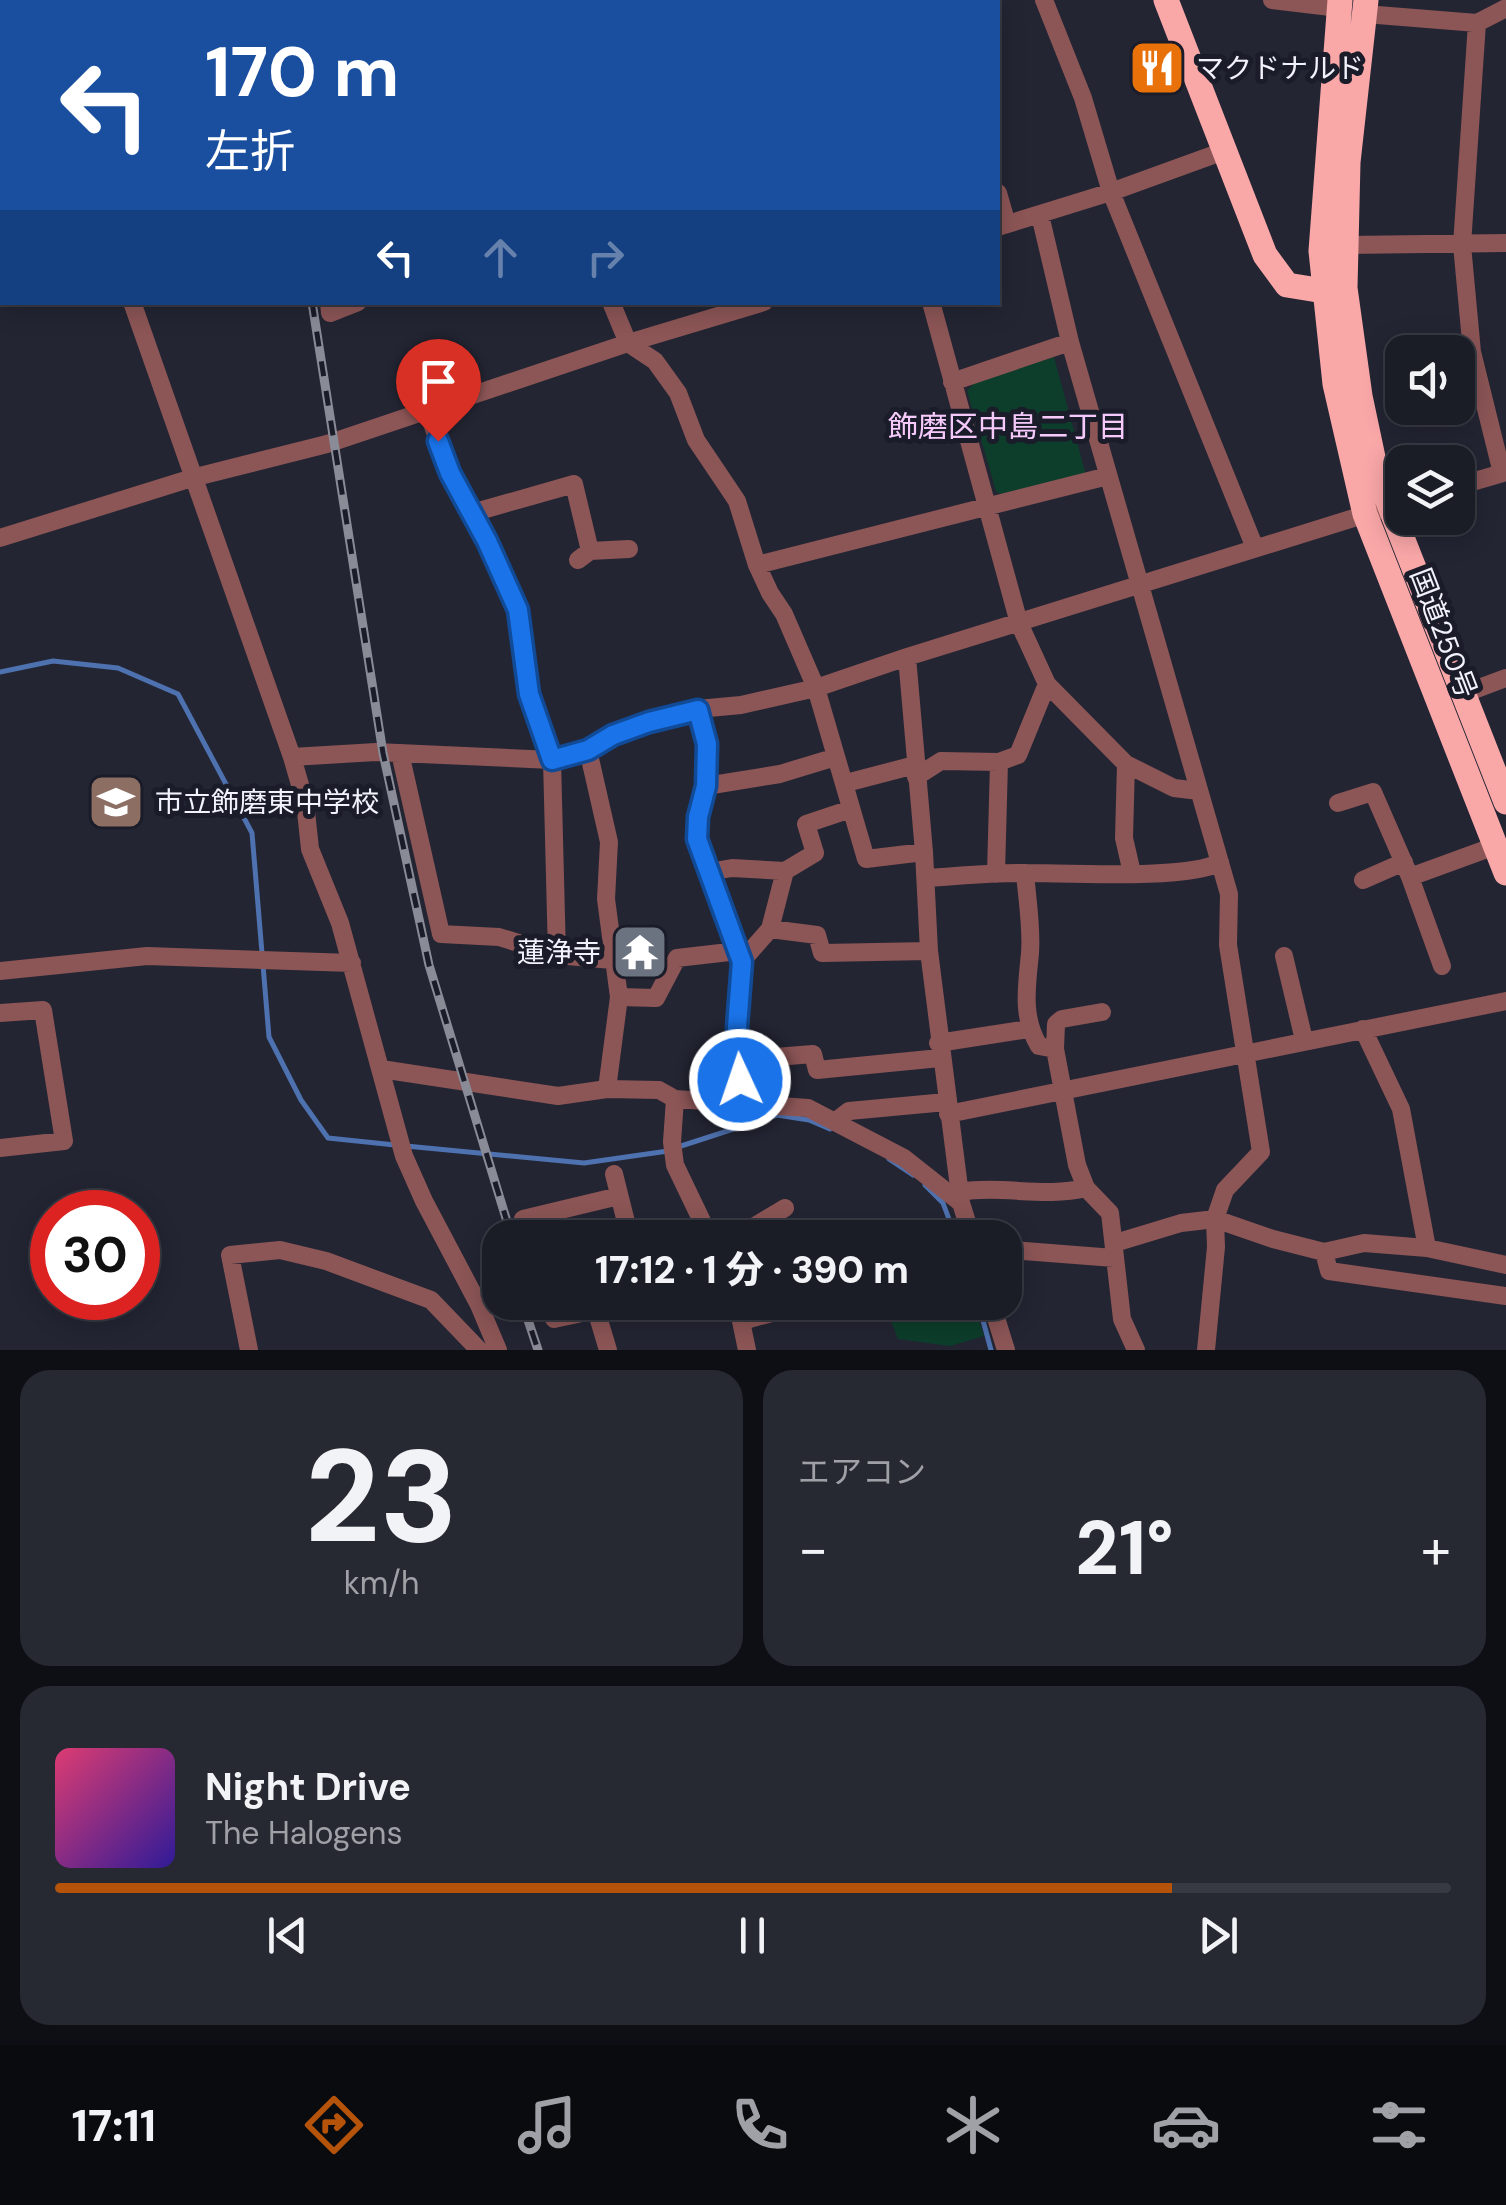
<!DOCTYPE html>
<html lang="ja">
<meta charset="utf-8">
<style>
:root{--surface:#1a1c26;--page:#272932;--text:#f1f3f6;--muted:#9fa1a7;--line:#383a43;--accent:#b45309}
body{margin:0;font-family:"DM Sans","Noto Sans JP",sans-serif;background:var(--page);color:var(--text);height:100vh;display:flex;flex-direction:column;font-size:38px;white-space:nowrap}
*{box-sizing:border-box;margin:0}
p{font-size:32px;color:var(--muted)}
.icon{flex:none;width:55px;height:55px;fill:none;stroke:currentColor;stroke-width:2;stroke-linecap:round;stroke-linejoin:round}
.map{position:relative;height:1350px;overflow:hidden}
.side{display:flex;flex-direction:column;gap:20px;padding:20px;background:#0e0f15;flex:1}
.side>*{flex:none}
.guide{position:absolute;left:0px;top:0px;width:1000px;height:305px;box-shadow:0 5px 25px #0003,0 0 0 2px var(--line);background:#1a4fa0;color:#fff;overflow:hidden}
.buttons{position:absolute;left:1385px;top:335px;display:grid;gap:20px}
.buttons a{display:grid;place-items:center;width:90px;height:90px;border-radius:20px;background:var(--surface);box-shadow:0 5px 25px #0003,0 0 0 2px var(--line);font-size:50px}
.speed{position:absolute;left:30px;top:1190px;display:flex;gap:20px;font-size:50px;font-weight:700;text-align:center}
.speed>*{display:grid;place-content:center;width:130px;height:130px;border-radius:50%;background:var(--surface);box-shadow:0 5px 25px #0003,0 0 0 2px var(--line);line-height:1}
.speed .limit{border:15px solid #d22;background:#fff;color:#111}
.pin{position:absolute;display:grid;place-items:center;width:85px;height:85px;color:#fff;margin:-102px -42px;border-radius:50% 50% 50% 0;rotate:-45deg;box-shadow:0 0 10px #0007}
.pin .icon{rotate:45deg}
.me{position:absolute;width:110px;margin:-55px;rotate:357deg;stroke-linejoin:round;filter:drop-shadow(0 0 8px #0008)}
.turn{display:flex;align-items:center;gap:35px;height:210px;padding:0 40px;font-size:45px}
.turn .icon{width:130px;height:130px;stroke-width:2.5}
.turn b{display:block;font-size:70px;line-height:85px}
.lanes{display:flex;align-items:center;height:95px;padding:0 40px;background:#0003;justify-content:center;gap:50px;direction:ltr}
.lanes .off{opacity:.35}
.big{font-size:75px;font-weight:800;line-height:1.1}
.side .tile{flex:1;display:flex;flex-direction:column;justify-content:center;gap:15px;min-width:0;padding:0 35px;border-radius:30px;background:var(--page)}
.side .dial{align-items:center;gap:0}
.dial b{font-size:130px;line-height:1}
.song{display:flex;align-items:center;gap:30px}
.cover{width:120px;height:120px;border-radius:15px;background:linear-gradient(135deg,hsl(340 70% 55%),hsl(250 70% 35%))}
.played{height:10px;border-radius:5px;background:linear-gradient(90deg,var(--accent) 80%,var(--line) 80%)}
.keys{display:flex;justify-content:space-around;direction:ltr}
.heat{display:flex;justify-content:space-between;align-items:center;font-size:55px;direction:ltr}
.side .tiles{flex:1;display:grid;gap:20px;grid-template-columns:1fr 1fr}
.tile:last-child{grid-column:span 2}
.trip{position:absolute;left:482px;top:1220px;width:540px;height:100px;border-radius:30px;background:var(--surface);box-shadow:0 5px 25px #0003,0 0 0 2px var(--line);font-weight:800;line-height:100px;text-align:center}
.tab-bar{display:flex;height:160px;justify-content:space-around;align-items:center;background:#0a0b0f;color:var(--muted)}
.tab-bar .icon{width:70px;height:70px}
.tab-bar .on{color:var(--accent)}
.tab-bar b{font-size:45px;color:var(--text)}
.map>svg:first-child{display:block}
.green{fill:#0d3e2b}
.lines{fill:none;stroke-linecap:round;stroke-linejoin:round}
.stream{stroke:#4e71af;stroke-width:5}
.minor{stroke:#8c5556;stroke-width:18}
.highway{stroke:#faa7a8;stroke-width:25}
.rail-casing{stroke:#898b97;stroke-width:9}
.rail{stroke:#1a1c29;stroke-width:5;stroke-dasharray:15;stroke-linecap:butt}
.route-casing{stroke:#114b97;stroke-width:25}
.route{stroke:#1a73e8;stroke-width:18}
.labels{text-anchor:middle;stroke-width:10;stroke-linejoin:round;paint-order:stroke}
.poi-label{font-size:28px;fill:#f1f2fc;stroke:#1a1c29;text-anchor:start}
.street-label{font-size:28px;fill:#f1f2fc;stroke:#1a1c29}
.neighbourhood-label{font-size:30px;fill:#f5cafb;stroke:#1a1c29}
</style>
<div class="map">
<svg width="1506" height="1350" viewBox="0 0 1506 1350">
<rect width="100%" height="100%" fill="#232533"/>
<path class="green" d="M1054,357L1086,475L1005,497L996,491L967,391L975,382Z
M884,1303H973L984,1336L950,1346L898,1339Z"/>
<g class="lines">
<path class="stream" d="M0,672L53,661L118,668L178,694L252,833L269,1037L301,1100L328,1138L395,1145
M406,1146L584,1163L668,1151
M678,1147L777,1115L809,1120L830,1129
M889,1159L913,1175
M925,1185L943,1203L956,1238
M978,1302L991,1350"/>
<path class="minor" d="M43,0L44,2
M240,0V2
M283,0V2
M379,0L380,2
M493,0L494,2
M710,0L711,2
M817,0L818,2
M937,0V2
M1044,0L1083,98L1111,192L1255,548
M1272,0L1339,8
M792,2L799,0
M1365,14L1477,23L1506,8
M1477,23L1462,245L1472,352L1502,473
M0,143L2,142
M998,193L1007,224
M1040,215L1070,342L1229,894L1228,945L1261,1152L1225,1190L1215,1219L1216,1247L1206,1350
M998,227L1111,192L1224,151
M1346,245L1506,243
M132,302L292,757L305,802L310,849L340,923L404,1156L424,1201L479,1305L498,1350
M329,302L330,313L358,302
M611,302L628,343L655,361L678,393L696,440L737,501L757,565L770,593L784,614L816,688L866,859L924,852
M931,302L1019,623L1047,684L1126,764L1174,788L1199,791
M952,382L1070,342
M427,410L450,473L487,541L517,610L529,693L552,760L557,955
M1458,486L1506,472
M472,513L574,484L590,551
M0,538L192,478L327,444L628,343L764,302
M578,560L590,551L629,549
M757,565L1108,476
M907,657L924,852L929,951L961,1203
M1463,694L1506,678
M698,709L707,744L706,786L698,817L697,839L741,962L737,1027L741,1101
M588,750L609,842L606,899L619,997L607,1089
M400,753L441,934L499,937L557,955L612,960
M292,757L376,752L552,760L588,750L613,735L649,722L698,709L741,705L816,688L907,657L1402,503
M1126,764L1124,838L1132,873
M916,777L941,761L999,762L1018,755L1047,684
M846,783L915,765
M706,786L780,774L836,757
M1338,803L1373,792L1410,877L1442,966
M709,872L732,868L785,871L815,853L806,824L851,809
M1025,873C1027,898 1032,927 1030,953C1027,986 1021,1016 1039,1046L1055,1049
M996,874L999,762
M1410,877L1495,846
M926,878C960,876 993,872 1027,873C1066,873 1191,880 1220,862
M1363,880L1404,862
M770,929L817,935L822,953L929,951
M1284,956L1304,1040
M741,962L770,929L785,871
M0,971L147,956L352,963
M619,997L656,998L677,958L738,951
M1102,1012L1062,1019L1056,1024L1055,1049L1077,1165L1086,1188L1110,1213L1122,1319L1136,1350
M0,1013L43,1010L64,1141L0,1148
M1363,1029L1401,1109L1427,1248
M938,1043L1029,1029
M739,1060L813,1054L817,1070L940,1058
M381,1069L558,1096L607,1089L659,1090L675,1099L808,1108L904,1158L961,1203L972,1238
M675,1099L672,1142L675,1165L710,1238
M948,1114L1506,1001
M836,1121L849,1111L946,1102
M614,1174L630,1238
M959,1192C1003,1185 1043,1198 1086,1188
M529,1238L523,1219L619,1196
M735,1238L785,1208
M1115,1243L1181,1223L1215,1219L1273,1239L1324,1252L1364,1243L1427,1248L1506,1265
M1005,1252L1011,1250L1114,1258
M1324,1252L1329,1271L1506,1296
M549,1302L554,1319L596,1310L608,1350
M737,1302L747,1350
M991,1302L1006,1350
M596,1310L618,1302
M742,1321L812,1302
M249,1350L230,1255L280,1250L326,1261L431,1300L479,1350"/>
<path class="highway" d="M1166,0L1265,255L1287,285L1324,291L1340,288
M1340,0L1321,251L1335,384L1365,514L1506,873
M1366,0L1348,162L1345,288L1360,396L1374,462L1390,507L1506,802"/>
<g class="rail-casing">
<path id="rail" d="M254,0L255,2
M312,302L383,753L429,965L512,1238
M522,1302L538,1350"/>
</g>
<use href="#rail" class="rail"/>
</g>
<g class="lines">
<g class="route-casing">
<path id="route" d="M438,441L450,473L487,541L518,610L529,694L552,760L588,750L613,735L649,722L698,710L707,744L706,786L698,817L697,839L742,962L737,1027L740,1080"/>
</g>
<use href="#route" class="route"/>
</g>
<defs>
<g id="restaurant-square" transform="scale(2.875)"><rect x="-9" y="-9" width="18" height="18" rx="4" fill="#e8710a" stroke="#1a1c29"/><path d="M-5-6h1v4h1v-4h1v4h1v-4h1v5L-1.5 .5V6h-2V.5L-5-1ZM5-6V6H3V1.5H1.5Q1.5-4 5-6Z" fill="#fff"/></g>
<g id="school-square" transform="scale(2.875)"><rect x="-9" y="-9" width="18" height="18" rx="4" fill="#8d6e63" stroke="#1a1c29"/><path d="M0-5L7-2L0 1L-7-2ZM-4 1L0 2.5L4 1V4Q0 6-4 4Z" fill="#fff"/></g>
<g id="temple-square" transform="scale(2.875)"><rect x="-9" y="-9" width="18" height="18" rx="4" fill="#6b7280" stroke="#1a1c29"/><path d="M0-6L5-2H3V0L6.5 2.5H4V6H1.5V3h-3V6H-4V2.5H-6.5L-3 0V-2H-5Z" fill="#fff"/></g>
</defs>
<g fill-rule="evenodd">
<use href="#restaurant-square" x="1157" y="68"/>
<use href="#school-square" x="116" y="802"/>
<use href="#temple-square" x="640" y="952"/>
</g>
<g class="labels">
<g class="poi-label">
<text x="1196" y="78">マクドナルド</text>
<text x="155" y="812">市立飾磨東中学校</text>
<text x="601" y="962" text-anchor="end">蓮浄寺</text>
</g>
<g class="street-label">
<text transform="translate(1444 633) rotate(69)" y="10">国道250号</text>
</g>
<g class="neighbourhood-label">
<text x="1008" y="437">飾磨区中島二丁目</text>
</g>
</g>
</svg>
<div class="buttons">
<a><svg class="icon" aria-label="sound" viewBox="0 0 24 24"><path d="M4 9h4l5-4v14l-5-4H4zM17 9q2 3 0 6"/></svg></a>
<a><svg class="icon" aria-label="layers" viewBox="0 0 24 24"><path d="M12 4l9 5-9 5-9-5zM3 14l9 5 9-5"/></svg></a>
</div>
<div class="speed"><div class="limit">30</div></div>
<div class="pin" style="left:438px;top:441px;background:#d93025"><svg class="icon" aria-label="arrive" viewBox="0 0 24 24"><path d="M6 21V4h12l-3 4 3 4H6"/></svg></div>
<svg class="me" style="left:740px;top:1080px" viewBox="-20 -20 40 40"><circle r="17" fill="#1a73e8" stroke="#fff" stroke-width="3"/><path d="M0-11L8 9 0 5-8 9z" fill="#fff"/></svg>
<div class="trip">17:12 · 1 分 · 390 m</div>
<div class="guide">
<div class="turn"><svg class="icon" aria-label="left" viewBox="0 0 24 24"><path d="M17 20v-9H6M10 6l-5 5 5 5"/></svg><div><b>170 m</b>左折</div></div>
<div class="lanes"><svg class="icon" aria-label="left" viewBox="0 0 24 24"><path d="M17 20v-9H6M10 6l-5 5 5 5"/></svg><svg class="icon off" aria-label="ahead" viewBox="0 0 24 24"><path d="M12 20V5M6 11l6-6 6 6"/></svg><svg class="icon off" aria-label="right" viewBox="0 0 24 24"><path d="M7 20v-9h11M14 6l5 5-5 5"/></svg></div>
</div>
</div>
<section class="side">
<div class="tiles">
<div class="tile dial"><b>23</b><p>km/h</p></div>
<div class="tile"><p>エアコン</p>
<div class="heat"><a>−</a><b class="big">21°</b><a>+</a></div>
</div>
<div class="tile">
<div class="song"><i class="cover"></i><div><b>Night Drive</b><p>The Halogens</p></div></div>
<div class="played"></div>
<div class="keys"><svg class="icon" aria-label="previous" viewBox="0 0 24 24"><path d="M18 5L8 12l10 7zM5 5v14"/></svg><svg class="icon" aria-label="pause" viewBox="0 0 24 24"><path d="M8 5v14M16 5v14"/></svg><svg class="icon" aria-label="next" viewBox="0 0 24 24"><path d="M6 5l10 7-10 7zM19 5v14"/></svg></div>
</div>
</div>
</section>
<nav class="tab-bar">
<b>17:11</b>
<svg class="icon on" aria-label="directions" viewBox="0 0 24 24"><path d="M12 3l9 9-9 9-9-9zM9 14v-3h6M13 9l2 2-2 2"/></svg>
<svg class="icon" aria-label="music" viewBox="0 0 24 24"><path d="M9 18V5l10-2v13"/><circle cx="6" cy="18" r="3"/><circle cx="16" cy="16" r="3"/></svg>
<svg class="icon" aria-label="phone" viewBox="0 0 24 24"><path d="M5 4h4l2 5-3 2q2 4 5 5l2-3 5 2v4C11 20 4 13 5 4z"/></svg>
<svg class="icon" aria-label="climate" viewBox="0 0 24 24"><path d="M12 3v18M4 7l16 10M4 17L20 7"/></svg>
<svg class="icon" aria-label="car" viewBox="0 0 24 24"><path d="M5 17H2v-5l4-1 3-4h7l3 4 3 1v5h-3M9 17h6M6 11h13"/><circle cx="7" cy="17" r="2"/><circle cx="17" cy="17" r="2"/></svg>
<svg class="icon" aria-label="filters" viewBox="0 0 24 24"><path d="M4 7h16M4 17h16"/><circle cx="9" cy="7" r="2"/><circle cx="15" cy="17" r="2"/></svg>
</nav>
